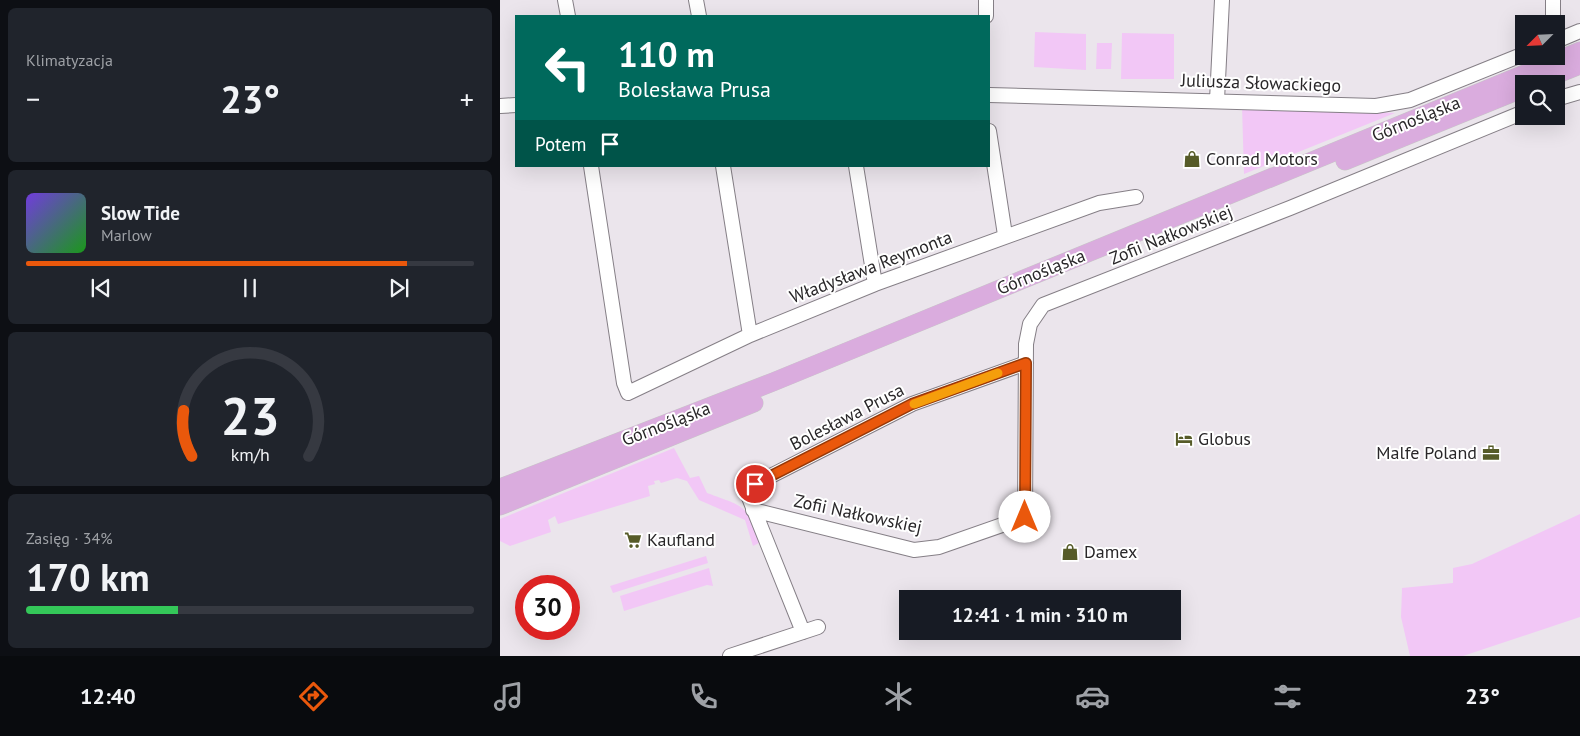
<!DOCTYPE html>
<html lang="pl">
<meta charset="utf-8">
<style>
:root{--surface:#171b24;--page:#20242c;--text:#f1f3f6;--muted:#9ea1a6;--line:#363941;--accent:#ea580c}
body{margin:0;font-family:"PT Sans",sans-serif;background:var(--page);color:var(--text);height:100vh;display:flex;flex-direction:column;font-size:19px;white-space:nowrap}
*{box-sizing:border-box;margin:0}
p{font-size:16px;color:var(--muted)}
.icon{flex:none;width:28px;height:28px;fill:none;stroke:currentColor;stroke-width:2;stroke-linecap:round;stroke-linejoin:round}
.map{position:relative;flex:1;overflow:hidden}
.side{display:flex;flex-direction:column;gap:8px;padding:8px;background:#0d0f14;width:500px}
.side>*{flex:none}
.guide{position:absolute;left:15px;top:15px;width:475px;height:152px;border-radius:0px;box-shadow:0 5px 20px #0002;background:#00695c;color:#fff;overflow:hidden}
.needle{width:32px;rotate:246deg}
.controls{position:absolute;left:1015px;top:15px;display:grid;gap:10px}
.controls a{display:grid;place-items:center;width:50px;height:50px;border-radius:0px;background:var(--surface);box-shadow:0 5px 20px #0002;font-size:25px}
.speed{position:absolute;left:15px;top:575px;display:flex;gap:10px;font-size:25px;font-weight:700;text-align:center}
.speed>*{display:grid;place-content:center;width:65px;height:65px;border-radius:50%;background:var(--surface);box-shadow:0 5px 20px #0002;line-height:1}
.speed .limit{border:8px solid #d22;background:#fff;color:#111}
.pin{position:absolute;display:grid;place-items:center;width:42px;height:42px;color:#fff;margin:-21px;border:2px solid #fff;border-radius:50%;box-shadow:0 1px 5px #0007}
.me{position:absolute;width:55px;margin:-28px;rotate:0deg;stroke-linejoin:round;filter:drop-shadow(0 0 4px #0008)}
.turn{display:flex;align-items:center;gap:18px;height:105px;padding:0 20px;font-size:22px}
.turn .icon{width:65px;height:65px;stroke-width:2.5}
.turn b{display:block;font-size:35px;line-height:42px}
.then{display:flex;align-items:center;height:48px;padding:0 20px;background:#0003;gap:10px;font-size:19px}
.big{font-size:38px;font-weight:600;line-height:1.1}
.side .tile{flex:1;display:flex;flex-direction:column;justify-content:center;gap:8px;min-width:0;padding:0 18px;border-radius:8px;background:var(--page)}
.side .dial{align-items:center;gap:0}
.dial svg{height:130px;overflow:visible;fill:none;stroke:var(--line);stroke-width:7;stroke-linecap:round;text-anchor:middle}
.dial text{fill:var(--text);stroke:none}
.song{display:flex;align-items:center;gap:15px}
.cover{width:60px;height:60px;border-radius:8px;background:linear-gradient(135deg,hsl(260 70% 55%),hsl(120 70% 35%))}
.played{height:5px;border-radius:2px;background:linear-gradient(90deg,var(--accent) 85%,var(--line) 85%)}
.keys{display:flex;justify-content:space-around;direction:ltr}
.heat{display:flex;justify-content:space-between;align-items:center;font-size:28px;direction:ltr}
.charge{height:8px;border-radius:4px;background:linear-gradient(90deg,#34c759 34%,var(--line) 0)}
.trip{position:absolute;left:399px;top:590px;width:282px;height:50px;border-radius:0px;background:var(--surface);box-shadow:0 5px 20px #0002;font-weight:600;line-height:50px;text-align:center}
.tabs{display:flex;height:80px;justify-content:space-around;align-items:center;background:#090b0e;color:var(--muted)}
.tabs .icon{width:35px;height:35px}
.tabs .selected{color:var(--accent)}
.tabs b{font-size:22px;color:var(--text)}
main{display:flex;flex:1;min-height:0}
.map>svg:first-child{display:block}
.green{fill:#f2c7f6}
.lines{fill:none;stroke-linecap:round;stroke-linejoin:round}
.minor-casing{stroke:#857f86;stroke-width:16}
.major-casing{stroke:#c7c7c7;stroke-width:19}
.minor{stroke:#fff;stroke-width:14}
.major{stroke:#daacde;stroke-width:18}
.route-casing{stroke:#983908;stroke-width:12}
.route{stroke:#ea580c;stroke-width:9}
.slow{stroke:#f59e0b;stroke-width:9}
.labels{text-anchor:middle;stroke-width:4;stroke-linejoin:round;paint-order:stroke}
.street-label{font-size:18px;fill:#292729;stroke:#fff}
.poi-label{font-size:18px;fill:#292729;stroke:#fff;text-anchor:start}
</style>
<main>
<section class="side">
<div class="tile"><p>Klimatyzacja</p>
<div class="heat"><a>−</a><b class="big">23°</b><a>+</a></div>
</div>
<div class="tile">
<div class="song"><i class="cover"></i><div><b>Slow Tide</b><p>Marlow</p></div></div>
<div class="played"></div>
<div class="keys"><svg class="icon" aria-label="previous" viewBox="0 0 24 24"><path d="M18 5L8 12l10 7zM5 5v14"/></svg><svg class="icon" aria-label="pause" viewBox="0 0 24 24"><path d="M8 5v14M16 5v14"/></svg><svg class="icon" aria-label="next" viewBox="0 0 24 24"><path d="M6 5l10 7-10 7zM19 5v14"/></svg></div>
</div>
<div class="tile dial"><svg viewBox="0 0 100 80">
<path d="M14 69A42 42 0 1 1 86 69"/>
<path d="M14 69A42 42 0 0 1 9 41" stroke="#ea580c"/>
<text x="50" y="56" font-size="32" font-weight="700">23</text>
<text x="50" y="72" font-size="11">km/h</text>
</svg></div>
<div class="tile"><p>Zasięg · 34%</p><b class="big">170 km</b><div class="charge"></div></div>
</section>
<div class="map">
<svg width="1080" height="656" viewBox="0 0 1080 656">
<rect width="100%" height="100%" fill="#ebe5ec"/>
<path class="green" d="M535,32L586,34V70L534,67Z
M622,33L674,34V79H621Z
M597,43H612L611,69H596Z
M742,106L895,113L744,174Z
M174,448L190,478L199,476L207,493C245,507 246,504 261,542L253,546L245,520L199,500L187,481L177,478L161,483L159,480L154,481L155,484L148,486L150,496L58,524L55,516L48,520L51,532L10,546L0,541V519Z
M1080,514V617L963,656H910L901,617L902,588L953,583V568L972,564Z
M206,556L208,563L113,593L110,586Z
M209,568L213,586L207,585L124,611L120,596Z"/>
<g class="lines">
<g class="minor-casing">
<path id="minor" d="M65,0L68,16
M196,0L199,16
M486,16V0
M1053,24V0
M1056,41L1080,31
M489,95L876,106L910,100L1024,54
M1056,99L1080,92
M717,100L722,0
M0,106L16,105
M489,131L505,235
M91,166L124,383L128,393L250,335L375,284L599,203L636,197
M223,166L250,335
M356,166L375,284
M253,510L414,550L439,547L525,517L526,344L530,324L543,305L790,208L1024,112
M303,632L248,495L255,484L412,404L526,363
M230,656L318,627"/>
</g>
<g class="major-casing">
<path id="major" d="M1033,84L1080,65
M845,161L1024,88
M0,488L273,382L1080,51
M0,506L254,403"/>
</g>
<use href="#minor" class="minor"/>
<use href="#major" class="major"/>
</g>
<g class="lines">
<g class="route-casing">
<path id="route" d="M255,484L412,404L526,363L525,517"/>
</g>
<use href="#route" class="route"/>
<path class="slow" d="M414,404L498,373"/>
</g>
<defs>
<g id="shop-bare" transform="scale(1.35)"><path d="M-5-2.5h2.3a2.7 3.5 0 0 1 5.4 0H5L5.5 6h-11ZM-1.5-2.5h3a1.5 2.3 0 0 0-3 0Z" fill="#565b28" stroke="#fff" stroke-width="2.5" paint-order="stroke"/></g>
<g id="hotel-bare" transform="scale(1.35)"><path d="M-6-4.5h1.5V1H6V5H4.5V3h-9V5H-6ZM-4 0a1.8 1.8 0 1 1 3.6 0ZM.5 0V-2.5h3Q6-2.5 6 0Z" fill="#565b28" stroke="#fff" stroke-width="2.5" paint-order="stroke"/></g>
<g id="office-bare" transform="scale(1.35)"><path d="M-6-3h4V-5.5h4V-3h4V5H-6ZM-1-4.5V-3h2v-1.5ZM-6 0V1H6V0Z" fill="#565b28" stroke="#fff" stroke-width="2.5" paint-order="stroke"/></g>
<g id="supermarket-bare" transform="scale(1.35)"><path d="M-6-5.5h2.5l.6 2H6L4.5 2H-2.5L-4.4-4H-6ZM-1.5 3.2a1.3 1.3 0 1 0 .1 0ZM3 3.2a1.3 1.3 0 1 0 .1 0Z" fill="#565b28" stroke="#fff" stroke-width="2.5" paint-order="stroke"/></g>
</defs>
<g fill-rule="evenodd">
<use href="#shop-bare" x="692" y="159"/>
<use href="#hotel-bare" x="684" y="439"/>
<use href="#office-bare" x="991" y="453"/>
<use href="#supermarket-bare" x="133" y="540"/>
<use href="#shop-bare" x="570" y="552"/>
</g>
<g class="labels">
<g class="street-label">
<text transform="translate(761 83) rotate(2)" y="6">Juliusza Słowackiego</text>
<text transform="translate(916 119) rotate(-22)" y="6">Górnośląska</text>
<text transform="translate(671 235) rotate(-22)" y="6">Zofii Nałkowskiej</text>
<text transform="translate(371 267) rotate(-21)" y="6">Władysława Reymonta</text>
<text transform="translate(541 272) rotate(-22)" y="6">Górnośląska</text>
<text transform="translate(347 417) rotate(-27)" y="6">Bolesława Prusa</text>
<text transform="translate(166 424) rotate(-21)" y="6">Górnośląska</text>
<text transform="translate(358 514) rotate(12)" y="6">Zofii Nałkowskiej</text>
</g>
<g class="poi-label">
<text x="706" y="165">Conrad Motors</text>
<text x="698" y="445">Globus</text>
<text x="977" y="459" text-anchor="end">Malfe Poland</text>
<text x="147" y="546">Kaufland</text>
<text x="584" y="558">Damex</text>
</g>
</g>
</svg>
<div class="controls">
<a><svg class="needle" viewBox="-14 -14 28 28"><path d="M0-13l5 13h-10z" fill="#e53935"/><path d="M0 13l5-13h-10z" fill="#9ea1a6"/></svg></a>
<a><svg class="icon" aria-label="search" viewBox="0 0 24 24"><circle cx="10" cy="10" r="6"/><path d="M15 15l6 6"/></svg></a>
</div>
<div class="speed"><div class="limit">30</div></div>
<div class="pin" style="left:255px;top:484px;background:#d93025"><svg class="icon" aria-label="arrive" viewBox="0 0 24 24"><path d="M6 21V4h12l-3 4 3 4H6"/></svg></div>
<svg class="me" style="left:525px;top:517px" viewBox="-20 -20 40 40"><circle r="19" fill="#fff"/><path d="M0-13L10 11 0 6-10 11z" fill="#ea580c"/></svg>
<div class="trip">12:41 · 1 min · 310 m</div>
<div class="guide">
<div class="turn"><svg class="icon" aria-label="left" viewBox="0 0 24 24"><path d="M17 20v-9H6M10 6l-5 5 5 5"/></svg><div><b>110 m</b>Bolesława Prusa</div></div>
<div class="then">Potem<svg class="icon" aria-label="arrive" viewBox="0 0 24 24"><path d="M6 21V4h12l-3 4 3 4H6"/></svg></div>
</div>
</div>
</main>
<nav class="tabs">
<b>12:40</b>
<svg class="icon selected" aria-label="directions" viewBox="0 0 24 24"><path d="M12 3l9 9-9 9-9-9zM9 14v-3h6M13 9l2 2-2 2"/></svg>
<svg class="icon" aria-label="music" viewBox="0 0 24 24"><path d="M9 18V5l10-2v13"/><circle cx="6" cy="18" r="3"/><circle cx="16" cy="16" r="3"/></svg>
<svg class="icon" aria-label="phone" viewBox="0 0 24 24"><path d="M5 4h4l2 5-3 2q2 4 5 5l2-3 5 2v4C11 20 4 13 5 4z"/></svg>
<svg class="icon" aria-label="climate" viewBox="0 0 24 24"><path d="M12 3v18M4 7l16 10M4 17L20 7"/></svg>
<svg class="icon" aria-label="car" viewBox="0 0 24 24"><path d="M5 17H2v-5l4-1 3-4h7l3 4 3 1v5h-3M9 17h6M6 11h13"/><circle cx="7" cy="17" r="2"/><circle cx="17" cy="17" r="2"/></svg>
<svg class="icon" aria-label="filters" viewBox="0 0 24 24"><path d="M4 7h16M4 17h16"/><circle cx="9" cy="7" r="2"/><circle cx="15" cy="17" r="2"/></svg>
<b>23°</b>
</nav>
